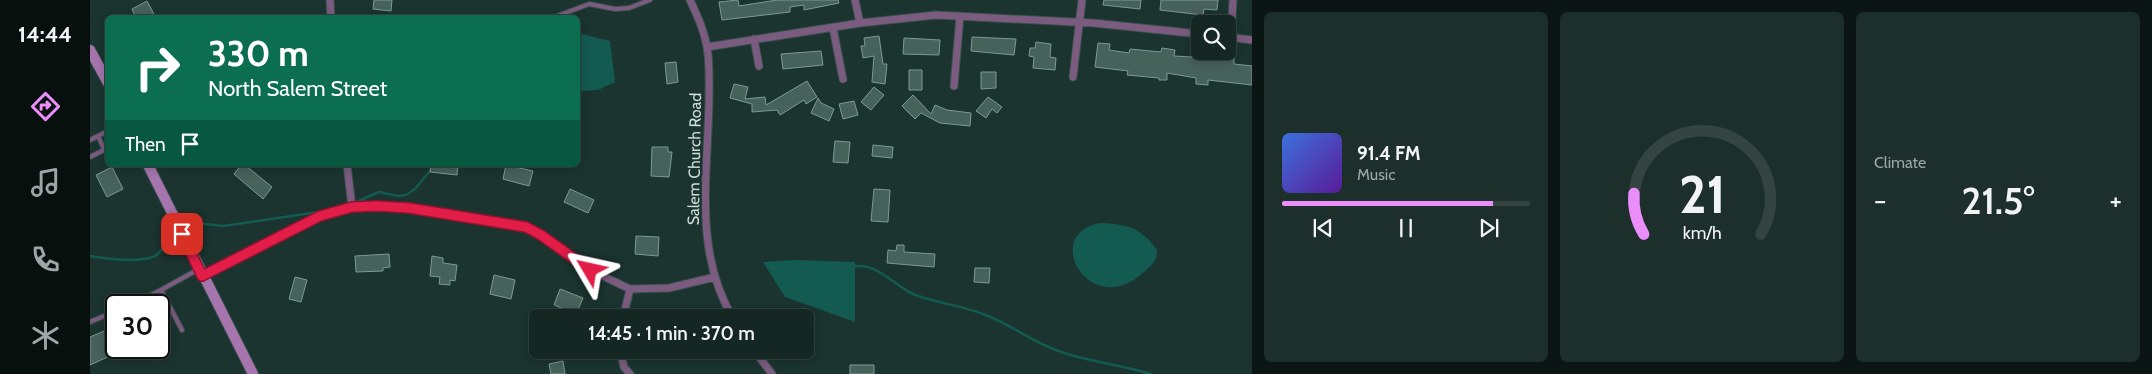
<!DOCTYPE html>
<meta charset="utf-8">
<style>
:root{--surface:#142723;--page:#1d2f2b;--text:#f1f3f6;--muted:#9da5a6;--line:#334441;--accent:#eb8dfb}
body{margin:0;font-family:Cabin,sans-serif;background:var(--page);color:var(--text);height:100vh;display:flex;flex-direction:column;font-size:19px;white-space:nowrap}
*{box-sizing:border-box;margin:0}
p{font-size:16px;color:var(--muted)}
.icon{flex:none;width:28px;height:28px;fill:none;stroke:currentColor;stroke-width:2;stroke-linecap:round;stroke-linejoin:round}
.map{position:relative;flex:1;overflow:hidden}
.side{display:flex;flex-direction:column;gap:12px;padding:12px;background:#0b1513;width:900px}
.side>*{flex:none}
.guide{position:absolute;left:15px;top:15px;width:475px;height:152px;border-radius:8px;box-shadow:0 2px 12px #0003,0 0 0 1px var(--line);background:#0b6e4f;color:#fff;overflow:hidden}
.tools{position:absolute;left:1101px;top:15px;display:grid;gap:10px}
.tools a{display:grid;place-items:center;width:45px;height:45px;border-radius:8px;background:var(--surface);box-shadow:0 2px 12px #0003,0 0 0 1px var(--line);font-size:25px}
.speed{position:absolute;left:15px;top:294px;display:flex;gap:10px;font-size:25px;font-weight:700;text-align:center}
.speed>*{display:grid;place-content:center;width:65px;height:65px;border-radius:50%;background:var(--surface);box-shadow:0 2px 12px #0003,0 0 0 1px var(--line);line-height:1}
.speed .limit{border:2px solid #111;border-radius:8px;background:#fff;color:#111}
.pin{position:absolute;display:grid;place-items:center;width:42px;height:42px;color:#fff;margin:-21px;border-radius:10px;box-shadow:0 2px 8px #0006}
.me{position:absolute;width:55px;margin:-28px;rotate:306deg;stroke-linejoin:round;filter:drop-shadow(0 0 4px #0008)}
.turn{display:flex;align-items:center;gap:18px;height:105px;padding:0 20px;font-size:22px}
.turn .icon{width:65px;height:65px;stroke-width:2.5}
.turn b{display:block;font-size:35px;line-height:42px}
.then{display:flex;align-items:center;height:48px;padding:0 20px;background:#0003;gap:10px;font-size:19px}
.big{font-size:38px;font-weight:600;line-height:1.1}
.side .tile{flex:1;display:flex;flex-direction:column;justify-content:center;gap:8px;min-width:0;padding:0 18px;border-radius:8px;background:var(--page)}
.side .dial{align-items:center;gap:0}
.dial svg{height:130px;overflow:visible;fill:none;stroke:var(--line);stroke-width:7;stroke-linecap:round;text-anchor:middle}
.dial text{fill:var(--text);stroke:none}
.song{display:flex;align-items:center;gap:15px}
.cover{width:60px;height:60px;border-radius:8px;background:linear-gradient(135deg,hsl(220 70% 55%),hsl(270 70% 35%))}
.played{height:5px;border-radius:2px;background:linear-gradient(90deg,var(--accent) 85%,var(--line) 85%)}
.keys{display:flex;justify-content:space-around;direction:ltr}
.heat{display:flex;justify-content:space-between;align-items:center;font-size:28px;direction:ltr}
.side .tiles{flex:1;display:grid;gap:12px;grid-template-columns:repeat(3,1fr)}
.trip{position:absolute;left:439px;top:309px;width:285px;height:50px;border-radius:8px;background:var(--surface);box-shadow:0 2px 12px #0003,0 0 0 1px var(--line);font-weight:600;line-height:50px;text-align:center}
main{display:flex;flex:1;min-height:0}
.menu{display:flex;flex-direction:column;width:90px;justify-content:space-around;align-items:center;background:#08100e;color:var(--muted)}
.menu .icon{width:35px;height:35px}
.menu .selected{color:var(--accent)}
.menu b{font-size:22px;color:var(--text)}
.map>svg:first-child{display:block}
.water{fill:#135b50}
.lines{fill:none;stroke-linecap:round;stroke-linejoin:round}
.stream{stroke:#135b50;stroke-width:2.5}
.building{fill:#47615b;stroke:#7e9a94}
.service-casing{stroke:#384f4a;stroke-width:6}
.minor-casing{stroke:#384f4a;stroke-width:9}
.secondary-casing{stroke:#384f4a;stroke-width:12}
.service{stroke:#7b5c80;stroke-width:4}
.minor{stroke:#7b5c80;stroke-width:7}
.secondary{stroke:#a675ae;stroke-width:10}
.route-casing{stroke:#92132f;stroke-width:12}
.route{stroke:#e11d48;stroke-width:9}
.labels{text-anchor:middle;stroke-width:5;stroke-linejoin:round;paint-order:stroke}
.street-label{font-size:16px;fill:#ceddd9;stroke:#1b342f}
</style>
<main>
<nav class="menu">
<b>14:44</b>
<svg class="icon selected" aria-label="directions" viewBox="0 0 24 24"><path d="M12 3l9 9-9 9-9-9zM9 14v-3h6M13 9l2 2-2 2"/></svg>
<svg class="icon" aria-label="music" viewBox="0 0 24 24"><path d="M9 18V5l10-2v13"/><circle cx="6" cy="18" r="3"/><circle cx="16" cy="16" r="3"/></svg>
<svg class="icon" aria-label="phone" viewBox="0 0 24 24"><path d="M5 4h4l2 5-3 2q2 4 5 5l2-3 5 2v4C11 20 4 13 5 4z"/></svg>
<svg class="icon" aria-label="climate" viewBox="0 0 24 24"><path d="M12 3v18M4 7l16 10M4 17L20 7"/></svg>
</nav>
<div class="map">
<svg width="1162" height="374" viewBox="0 0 1162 374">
<rect width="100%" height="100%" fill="#1b342f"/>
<path class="water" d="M488,33L520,41L525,82L508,90L488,91Z
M1010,223C1036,224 1051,227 1067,250C1068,260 1061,266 1054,272C1000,322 950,234 1010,223Z
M704,260L765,262V322L695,297L673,262Z"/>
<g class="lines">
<path class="stream" d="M262,204L289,192L308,196L316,195L325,189L345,165
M107,223L133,226L235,211
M0,256C16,259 50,263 65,256C71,253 76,243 80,237
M762,267C785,261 804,285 823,294C845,303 870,305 893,314C915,322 933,335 954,345C988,361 1025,363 1061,374"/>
</g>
<path class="building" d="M284,0H302L301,11L283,9Z
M648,0L649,6L687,0H748L749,3L714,10V5L700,7V12L632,20L629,2Z
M1014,0H1051L1050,9L1013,5Z
M1071,0H1128L1127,10L1114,9L1113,15L1070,10Z
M57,1L66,18H46L42,9Z
M789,36L793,64H797L795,84L782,82L784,56L773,58L771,46H775L774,38Z
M882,37L926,39L924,55L881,51Z
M814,38L850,40L849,55L813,54Z
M946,42L961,44L960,57L966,58L965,70L943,68L944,57L939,56L940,48H945Z
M1008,43L1020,44L1019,50L1039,53L1040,49L1071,52L1072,48L1085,50L1084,56L1102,57L1103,53L1144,57V64L1162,66V85L1118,80V85L1106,84V78L1077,73V80H1069V78L1037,75L1038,71L1005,67Z
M731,51L733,65L693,69L691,54Z
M586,62L588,82L577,84L575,63Z
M819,70H832V90H819Z
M891,72H906V88L891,89Z
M717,81L727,97L716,104L714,100L690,115L687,110L662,112V104L640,98L644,84L658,87L655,99L675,97L676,105Z
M784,87L794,95L781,110L771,102Z
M823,95L841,114L845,105L857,110L881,113L880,126L850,123L831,113L825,119L812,106Z
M898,97L912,107L907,113L902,109L896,118L886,111Z
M728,98L731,103L744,109L739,121L721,113Z
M764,101L768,115L753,119L749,104Z
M745,141L760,142L758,163L743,162Z
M783,145L803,147L802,158L782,156Z
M562,147H578V152H582L579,177L561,176Z
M151,165H155L182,187L173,199L144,174Z
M341,165H368L367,175L340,172Z
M416,165L443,171L439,186L413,179Z
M22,167L33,189L17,197L6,175Z
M480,189L504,200L498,213L474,202Z
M784,189L800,190L798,222L781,221Z
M546,236L569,237L568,256L545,254Z
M807,245H814V252L845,254L844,267L797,263L798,250L806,251Z
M299,254L300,267L293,268V271L266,272L265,256Z
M342,256L353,258V263L367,265L365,281L360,280V285L349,284L350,277L340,276Z
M885,268H900L899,283L884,282Z
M404,275L425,280L421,299L400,294Z
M205,277L217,280L211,302L199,299Z
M470,289L493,298L486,314L464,305Z
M26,326V348H49L23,359L22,355L0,365V337Z
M473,361L475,374H461L459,364Z
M760,365H784V374H760Z"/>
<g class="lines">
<g class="service-casing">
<path id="service" d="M462,18L499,4L525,9L539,8L560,0
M8,136L14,149
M0,140L18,131
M0,157L18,148
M40,305L71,290
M0,322L26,311
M92,330L71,290L109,269"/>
</g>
<g class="minor-casing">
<path id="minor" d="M240,0L241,18
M600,0C607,15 614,30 617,47C620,64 619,83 619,100C618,173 603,252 643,318
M765,0L770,23
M743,28L753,79
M1138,37L1162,40
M1141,37L1143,0
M664,39L669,66
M617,47L770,23L846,15L1003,23L1110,34
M983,77L992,0
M864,86L870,16
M257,165L262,207
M112,276L230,216L262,207L287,205L319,208L436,227L466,245L500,270L540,289L579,288L625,277
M533,318L540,289
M530,350L534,367L540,374
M664,350L682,374"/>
</g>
<g class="secondary-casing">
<path id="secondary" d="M0,50L18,83
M58,165L163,374"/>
</g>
<use href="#service" class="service"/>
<use href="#minor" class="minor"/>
<use href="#secondary" class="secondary"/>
</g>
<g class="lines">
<g class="route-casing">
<path id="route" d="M92,234L112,276L230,216L262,207L287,206L319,208L436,227L451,235L500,270"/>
</g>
<use href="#route" class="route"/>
</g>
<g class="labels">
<g class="street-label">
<text transform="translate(604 159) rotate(-89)" y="6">Salem Church Road</text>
</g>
</g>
</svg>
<div class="tools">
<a><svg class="icon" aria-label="search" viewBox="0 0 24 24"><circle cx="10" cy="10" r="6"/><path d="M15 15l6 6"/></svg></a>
</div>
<div class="speed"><div class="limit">30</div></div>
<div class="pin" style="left:92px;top:234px;background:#d93025"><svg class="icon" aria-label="arrive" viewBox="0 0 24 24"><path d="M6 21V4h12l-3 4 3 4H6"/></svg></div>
<svg class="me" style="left:500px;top:270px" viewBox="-20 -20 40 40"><path d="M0-17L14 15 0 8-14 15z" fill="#e11d48" stroke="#fff" stroke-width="4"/></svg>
<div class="trip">14:45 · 1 min · 370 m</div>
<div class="guide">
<div class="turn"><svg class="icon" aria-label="right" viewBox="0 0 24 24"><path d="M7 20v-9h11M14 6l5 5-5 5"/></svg><div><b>330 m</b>North Salem Street</div></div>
<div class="then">Then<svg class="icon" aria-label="arrive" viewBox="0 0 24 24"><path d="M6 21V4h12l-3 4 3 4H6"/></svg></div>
</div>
</div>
<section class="side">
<div class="tiles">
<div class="tile">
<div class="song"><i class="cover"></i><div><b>91.4 FM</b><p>Music</p></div></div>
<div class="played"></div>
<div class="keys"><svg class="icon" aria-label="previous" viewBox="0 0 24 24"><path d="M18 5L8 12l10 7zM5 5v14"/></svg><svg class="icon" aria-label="pause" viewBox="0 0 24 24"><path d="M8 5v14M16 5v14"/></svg><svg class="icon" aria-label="next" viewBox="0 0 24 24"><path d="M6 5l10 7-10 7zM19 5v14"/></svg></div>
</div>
<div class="tile dial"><svg viewBox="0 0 100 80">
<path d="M14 69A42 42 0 1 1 86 69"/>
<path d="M14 69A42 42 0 0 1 8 44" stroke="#eb8dfb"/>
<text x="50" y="56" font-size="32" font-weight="700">21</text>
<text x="50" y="72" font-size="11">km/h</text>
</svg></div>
<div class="tile"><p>Climate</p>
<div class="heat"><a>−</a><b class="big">21.5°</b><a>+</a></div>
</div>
</div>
</section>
</main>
